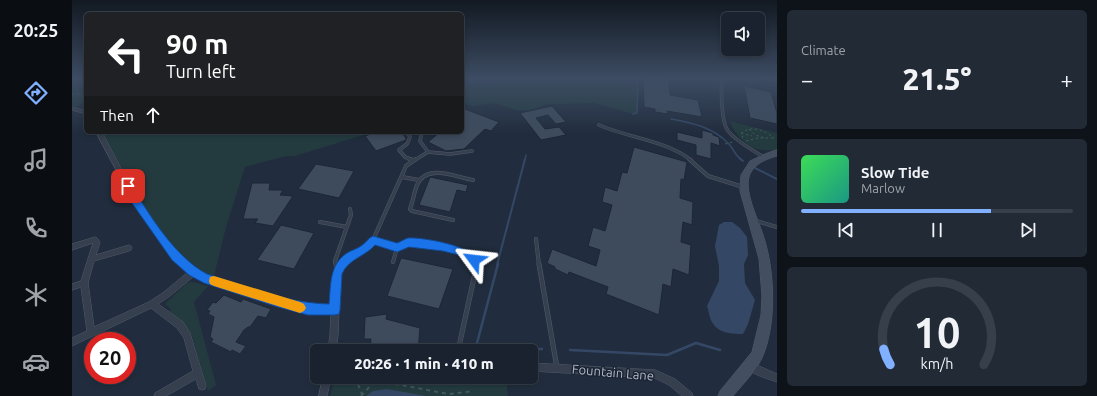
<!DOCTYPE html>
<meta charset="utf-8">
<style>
:root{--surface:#19222e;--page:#222a36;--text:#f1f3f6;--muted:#9fa4aa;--line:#373f4a;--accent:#80b0ff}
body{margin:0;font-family:Ubuntu,sans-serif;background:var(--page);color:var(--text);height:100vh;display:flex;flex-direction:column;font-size:15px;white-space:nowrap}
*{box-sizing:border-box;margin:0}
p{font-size:13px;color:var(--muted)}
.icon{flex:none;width:22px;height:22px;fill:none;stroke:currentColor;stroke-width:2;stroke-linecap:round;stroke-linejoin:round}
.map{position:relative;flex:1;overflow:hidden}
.drawer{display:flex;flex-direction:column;gap:10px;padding:10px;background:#0e1319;width:320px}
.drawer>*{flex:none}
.hud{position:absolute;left:12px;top:12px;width:380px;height:122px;border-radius:6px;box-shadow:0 2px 6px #0003,0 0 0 1px var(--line);background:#202124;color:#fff;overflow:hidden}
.controls{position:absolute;left:649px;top:12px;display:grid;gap:8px}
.controls a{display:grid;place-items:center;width:44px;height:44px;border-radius:6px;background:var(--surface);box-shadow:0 2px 6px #0003,0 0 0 1px var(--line);font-size:20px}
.speed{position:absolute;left:12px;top:332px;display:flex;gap:8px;font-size:20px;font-weight:700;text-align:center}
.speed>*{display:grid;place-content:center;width:52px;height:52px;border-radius:50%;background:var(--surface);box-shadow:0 2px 6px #0003,0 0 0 1px var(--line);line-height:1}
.speed .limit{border:6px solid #d22;background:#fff;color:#111}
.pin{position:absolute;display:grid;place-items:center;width:34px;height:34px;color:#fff;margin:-17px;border-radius:8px;box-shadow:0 2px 6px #0006}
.me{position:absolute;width:44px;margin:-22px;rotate:300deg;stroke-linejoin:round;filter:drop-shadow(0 0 3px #0008)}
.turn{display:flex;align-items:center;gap:14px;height:84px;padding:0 16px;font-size:18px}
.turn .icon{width:52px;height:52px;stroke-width:2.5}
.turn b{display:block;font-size:28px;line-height:34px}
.then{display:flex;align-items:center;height:38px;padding:0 16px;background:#0003;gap:8px;font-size:15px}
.big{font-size:30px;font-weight:800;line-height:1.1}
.drawer .tile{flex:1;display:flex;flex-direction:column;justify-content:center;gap:6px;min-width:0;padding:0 14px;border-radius:6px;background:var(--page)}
.drawer .dial{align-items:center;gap:0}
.dial svg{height:104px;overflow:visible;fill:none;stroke:var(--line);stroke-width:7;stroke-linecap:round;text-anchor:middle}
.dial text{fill:var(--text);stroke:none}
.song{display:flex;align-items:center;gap:12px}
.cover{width:48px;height:48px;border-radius:6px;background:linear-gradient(135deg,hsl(130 70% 55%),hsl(170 70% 35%))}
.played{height:4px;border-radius:2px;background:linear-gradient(90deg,var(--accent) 70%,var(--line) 70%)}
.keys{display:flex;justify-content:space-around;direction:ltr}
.heat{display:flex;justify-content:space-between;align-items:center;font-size:22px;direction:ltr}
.trip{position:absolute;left:238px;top:344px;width:228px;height:40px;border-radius:6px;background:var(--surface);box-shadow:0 2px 6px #0003,0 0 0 1px var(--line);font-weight:800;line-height:40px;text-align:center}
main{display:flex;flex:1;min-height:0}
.menu{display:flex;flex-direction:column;width:72px;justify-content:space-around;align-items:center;background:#0a0e12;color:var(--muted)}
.menu .icon{width:28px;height:28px}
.menu .on{color:var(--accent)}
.menu b{font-size:18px;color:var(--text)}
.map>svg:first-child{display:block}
.green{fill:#233b3f}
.water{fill:#344866}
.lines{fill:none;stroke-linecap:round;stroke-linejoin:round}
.stream-far2{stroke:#344866;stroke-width:1.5}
.stream-far1{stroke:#344866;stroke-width:2}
.stream{stroke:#344866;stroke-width:2.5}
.building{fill:#3d4b5d;stroke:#1d2635}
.lane-far2-casing{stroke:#515a69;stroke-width:3.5}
.lane-far1-casing{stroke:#515a69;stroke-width:4}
.lane-casing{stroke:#515a69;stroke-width:5}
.street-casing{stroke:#515a69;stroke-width:1}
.secondary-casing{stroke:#515a69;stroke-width:1}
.path-far1{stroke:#41585c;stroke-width:1;stroke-dasharray:2.5 2.5;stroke-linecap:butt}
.path{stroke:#41585c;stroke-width:2;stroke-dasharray:4 4;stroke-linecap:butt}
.lane-far2{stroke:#353f4e;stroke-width:2.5}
.lane-far1{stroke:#353f4e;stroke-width:3}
.lane{stroke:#353f4e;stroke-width:4}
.street{fill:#353f4e;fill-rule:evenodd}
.secondary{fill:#434e61;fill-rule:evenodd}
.route{fill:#1a73e8;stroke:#114b97}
.slow{fill:#f59e0b}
.labels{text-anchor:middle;stroke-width:3;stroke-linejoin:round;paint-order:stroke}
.near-street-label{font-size:13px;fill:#b1bac9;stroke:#1b2433}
</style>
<main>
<nav class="menu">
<b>20:25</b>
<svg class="icon on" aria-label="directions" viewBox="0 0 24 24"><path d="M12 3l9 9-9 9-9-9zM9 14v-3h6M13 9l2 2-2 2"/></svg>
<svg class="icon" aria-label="music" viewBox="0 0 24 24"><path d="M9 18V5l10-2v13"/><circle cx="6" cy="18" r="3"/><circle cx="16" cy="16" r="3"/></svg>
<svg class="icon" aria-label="phone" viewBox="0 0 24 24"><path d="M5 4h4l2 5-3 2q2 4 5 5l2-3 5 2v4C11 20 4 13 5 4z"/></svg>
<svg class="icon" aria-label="climate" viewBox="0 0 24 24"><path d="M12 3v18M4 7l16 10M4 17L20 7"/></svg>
<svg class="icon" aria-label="car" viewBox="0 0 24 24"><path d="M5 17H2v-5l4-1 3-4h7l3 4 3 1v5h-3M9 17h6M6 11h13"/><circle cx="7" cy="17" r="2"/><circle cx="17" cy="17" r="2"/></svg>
</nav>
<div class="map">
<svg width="705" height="396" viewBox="0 0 705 396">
<rect width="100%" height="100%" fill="#212d3e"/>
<path class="green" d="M0,78H14V100L4,107L0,106Z
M390,78H566L565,113L561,114L523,103L475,104L456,111L444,110L423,103L401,106L390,102Z
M658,121L705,133V149C701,150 696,151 692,150C677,150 662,135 658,121Z
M30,132H301L223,156H214L173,167L154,227L142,276L129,272L107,255L66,199Z
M120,282L136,286L122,302L144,385L136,391L120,336C114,325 107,319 97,311L99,309L93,304L115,283Z
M266,377H434L436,396H258L262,381Z"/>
<path class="water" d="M652,222H660L668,228L675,237L676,255L672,264L673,283L683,300L676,324L671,334C659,334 646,333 640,322C637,317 637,311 635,306L647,281V266L643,246L647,225Z
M315,389L354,396H294L301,391Z"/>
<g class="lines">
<path class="stream-far2" d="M561,114L565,113L566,78
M599,119C621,123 640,127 656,143C662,149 663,156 670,160
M453,160L454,155"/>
<path class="stream-far1" d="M668,159L671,161
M683,168L705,179
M425,265L453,159"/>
<path class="stream" d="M426,264L405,343L412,349H470
M498,350L595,355L624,343L648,350"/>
</g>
<path class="building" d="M571,78H597L598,95L626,100L630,117L595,111L596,114L583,112V109L572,107Z
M672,86L699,92L705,113V124L678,118Z
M480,106L494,122L484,124L476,115L464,118L473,129L487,127L494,135L469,140L448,113Z
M393,109L427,122L419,131L413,129L392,149L374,151L356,142L368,132H390V112Z
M630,130L641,133V135L647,137L648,146L639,143V159L624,155V145L605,140V132L630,138Z
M305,132H329L334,138V140L304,151L293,136Z
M562,147L615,162L612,180L609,179L608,198L621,202L620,225L611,222L609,242L619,245L617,275L601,269L599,287L591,284L587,315L534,294L536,287L497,272L496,275L483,269V267L475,263L480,249L524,266L528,250L516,246L521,227L533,231L540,205L530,202L533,187L545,191L550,172L555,173Z
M244,164L282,171L267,198L226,189Z
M358,177L396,185L394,192L385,190L378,212L347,205Z
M180,183H198L197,190H211L208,195L221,196L201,226L183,223L186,219H171Z
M209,225L242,233L222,269L185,260Z
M329,258L381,269L367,309L315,296Z
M152,295L169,302L171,299L199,309L194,318L186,316L178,327H176L172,330L164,342L174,346L168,354L160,350L159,352L139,342L141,339L138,337L142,317L136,314L138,311L135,310L141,302L144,303Z
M315,314L314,319L348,328L346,351H298L299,339H292L293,317Z"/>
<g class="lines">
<g class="lane-far2-casing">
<path id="lane-far2" d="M650,78C649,90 649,122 656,131C665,142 679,149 691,157
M694,78L705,80
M527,125C557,138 592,140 619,160
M335,132L338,137L335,144L327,150L333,157L341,160
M350,132L348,141L356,152
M343,160L356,152L378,154L400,151"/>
</g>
<g class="lane-far1-casing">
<path id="lane-far1" d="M337,159L341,160
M617,159L636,176L671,187
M330,177L347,180
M381,220L340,211L338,209C341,201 342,193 345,185C354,163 383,177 401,180
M684,221L705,227
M248,222L275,227
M464,239L467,265
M301,240L325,248L321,262
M325,248L336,243L371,247L389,251L402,260V265
M264,265L263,261L279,215L278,209
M270,265L296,246L301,240L334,166L344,159"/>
</g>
<g class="lane-casing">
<path id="lane" d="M264,264L266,270
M467,264L485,368
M264,282L266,273L271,264
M386,351L403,273L402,264"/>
</g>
<g class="street-casing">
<path id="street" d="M0,107L14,111V114L0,110Z
M24,132H30L65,199L105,255L123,270L134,275L236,305L259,306L260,282L261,280L264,279L267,280L268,282L266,335L264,351H256L258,335L259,313H236L228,311L132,281L122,276L98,296L86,304L111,322L118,333L134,386L133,389L130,390L127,389L124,379L94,396H82L83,393L121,371L112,338L105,328L79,308L0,346V338L15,331L9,287L0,290V284L9,281L21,243L0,250V244L23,237L25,238L28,242L24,255L57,245L59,246L60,248L59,250L57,251L22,261L16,283L22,327L77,302L92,292L116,272L101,259L61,202Z
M678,362L705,374V382C697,379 677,374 674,366L675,363Z
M459,363L583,370L603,379L620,393L621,396H610L597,385L583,378L459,371Z
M251,377H259L255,396H247Z"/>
</g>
<g class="secondary-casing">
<path id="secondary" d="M705,150V156C691,160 677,166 676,183C676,201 687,221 692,238C703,272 705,327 689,360C682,373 671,384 661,396H646L648,391L680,352L689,315L690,296L687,259L668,191L669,175L678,161L693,154Z"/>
</g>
<path class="path-far1" d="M0,94H7L14,98
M677,129L683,135L693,138
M669,133L680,136
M671,138L669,133C680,125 692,130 702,138
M674,141L686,138H702
M653,144L661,142"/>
<path class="path" d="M283,377L290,394
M289,396L301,383L307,381L377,394L401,391"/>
<use href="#lane-far2" class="lane-far2"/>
<use href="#lane-far1" class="lane-far1"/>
<use href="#lane" class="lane"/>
<use href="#street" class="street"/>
<use href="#secondary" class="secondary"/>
</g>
<linearGradient id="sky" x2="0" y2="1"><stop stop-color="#121922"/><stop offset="0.59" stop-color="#3d4c63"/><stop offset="1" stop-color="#3d4c63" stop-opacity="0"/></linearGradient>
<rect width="705" height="133" fill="url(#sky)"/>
<path class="route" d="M56,183L59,184C76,214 104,258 135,274C175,287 215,303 257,304C259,285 257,265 275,253C280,250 285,249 289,246C294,243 296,238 301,236L325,243C328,242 333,239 336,238C351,237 400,246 407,260L405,263L402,265L387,255L371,251L337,247L325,252L303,245C294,256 276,259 270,274L268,310L267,314L263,315H236L206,307L132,283L117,275L100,260L60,203L51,186Z"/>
<path class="slow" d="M142,276L228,302L232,304L234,308L232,311L228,313L142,286L138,284L137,281L138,277Z"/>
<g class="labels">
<g class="near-street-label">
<text transform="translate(541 372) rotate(5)" y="5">Fountain Lane</text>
</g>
</g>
</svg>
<div class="controls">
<a><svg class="icon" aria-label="sound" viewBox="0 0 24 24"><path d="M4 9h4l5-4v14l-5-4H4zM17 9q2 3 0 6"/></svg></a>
</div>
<div class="speed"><div class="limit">20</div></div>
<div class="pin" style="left:56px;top:186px;background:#d93025"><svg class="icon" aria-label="arrive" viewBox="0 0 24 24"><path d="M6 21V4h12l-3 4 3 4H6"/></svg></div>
<svg class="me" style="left:402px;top:260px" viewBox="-20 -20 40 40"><path d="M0-17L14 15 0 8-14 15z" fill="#1a73e8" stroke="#fff" stroke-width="4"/></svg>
<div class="trip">20:26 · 1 min · 410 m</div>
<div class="hud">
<div class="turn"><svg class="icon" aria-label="left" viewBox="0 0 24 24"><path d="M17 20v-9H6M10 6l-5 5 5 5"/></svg><div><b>90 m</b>Turn left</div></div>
<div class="then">Then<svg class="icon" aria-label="ahead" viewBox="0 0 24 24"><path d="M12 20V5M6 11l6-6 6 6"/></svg></div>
</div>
</div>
<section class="drawer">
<div class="tile"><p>Climate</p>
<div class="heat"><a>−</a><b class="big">21.5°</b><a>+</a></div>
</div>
<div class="tile">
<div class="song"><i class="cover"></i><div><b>Slow Tide</b><p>Marlow</p></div></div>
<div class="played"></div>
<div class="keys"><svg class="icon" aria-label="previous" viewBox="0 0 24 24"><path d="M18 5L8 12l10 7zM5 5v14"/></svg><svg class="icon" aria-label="pause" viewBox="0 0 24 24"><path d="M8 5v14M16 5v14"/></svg><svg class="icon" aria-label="next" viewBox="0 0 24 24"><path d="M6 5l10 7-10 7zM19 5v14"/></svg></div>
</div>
<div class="tile dial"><svg viewBox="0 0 100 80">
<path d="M14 69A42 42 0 1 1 86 69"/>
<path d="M14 69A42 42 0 0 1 9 57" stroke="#80b0ff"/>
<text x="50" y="56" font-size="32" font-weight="700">10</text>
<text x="50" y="72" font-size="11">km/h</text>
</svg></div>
</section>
</main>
